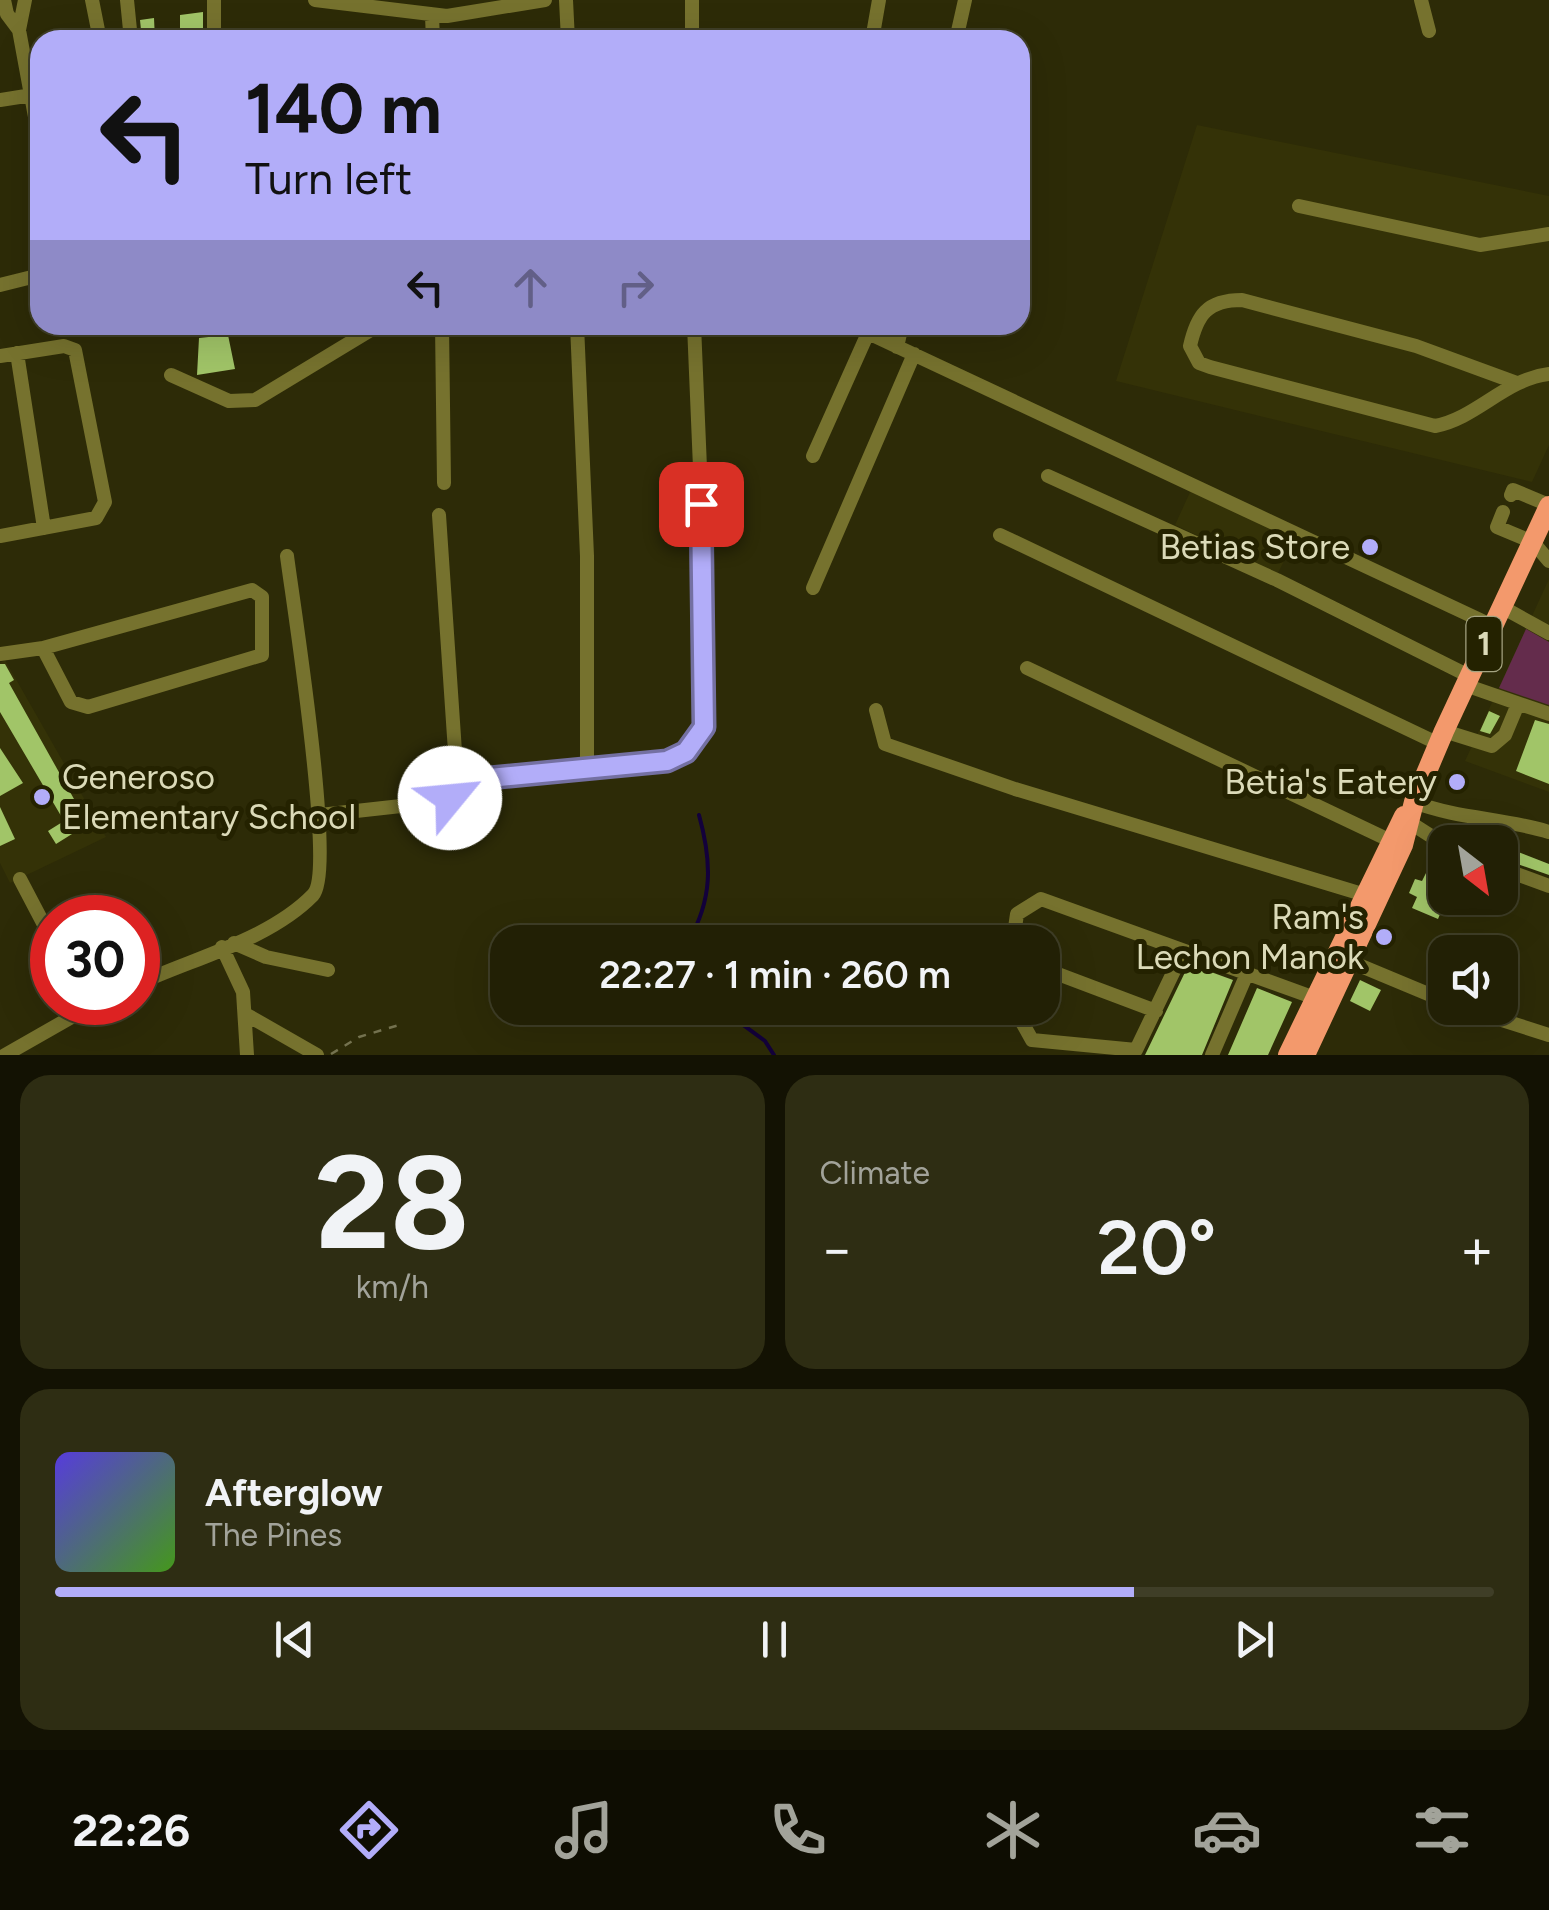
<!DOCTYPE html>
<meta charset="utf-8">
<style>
:root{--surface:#222005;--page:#2e2d13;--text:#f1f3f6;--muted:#a2a39a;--line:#3f3e27;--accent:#b2adf9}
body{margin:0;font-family:Figtree,sans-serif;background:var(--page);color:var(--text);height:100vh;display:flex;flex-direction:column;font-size:38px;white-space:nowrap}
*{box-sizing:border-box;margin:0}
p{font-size:32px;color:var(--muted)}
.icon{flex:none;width:55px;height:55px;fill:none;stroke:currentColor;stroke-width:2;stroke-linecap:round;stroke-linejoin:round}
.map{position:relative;height:1055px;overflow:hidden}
.details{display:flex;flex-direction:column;gap:20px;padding:20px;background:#131203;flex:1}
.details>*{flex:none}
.banner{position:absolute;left:30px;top:30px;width:1000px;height:305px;border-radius:30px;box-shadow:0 10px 40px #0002,0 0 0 2px var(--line);background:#b2adf9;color:#111;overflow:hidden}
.needle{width:65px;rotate:149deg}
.tools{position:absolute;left:1428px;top:825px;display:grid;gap:20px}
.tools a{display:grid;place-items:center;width:90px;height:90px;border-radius:20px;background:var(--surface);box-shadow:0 10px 40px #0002,0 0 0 2px var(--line);font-size:50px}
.speed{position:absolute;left:30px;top:895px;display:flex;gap:20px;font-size:50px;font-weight:700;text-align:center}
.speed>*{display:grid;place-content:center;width:130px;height:130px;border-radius:50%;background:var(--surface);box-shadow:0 10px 40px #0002,0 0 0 2px var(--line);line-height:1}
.speed .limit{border:15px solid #d22;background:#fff;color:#111}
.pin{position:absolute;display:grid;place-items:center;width:85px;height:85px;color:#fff;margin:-42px;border-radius:20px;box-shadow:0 5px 15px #0006}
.me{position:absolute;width:110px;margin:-55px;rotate:62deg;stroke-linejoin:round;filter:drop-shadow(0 0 8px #0008)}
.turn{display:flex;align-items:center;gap:35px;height:210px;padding:0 50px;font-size:45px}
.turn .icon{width:130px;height:130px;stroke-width:2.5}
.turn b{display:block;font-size:70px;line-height:85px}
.lanes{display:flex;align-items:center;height:95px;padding:0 50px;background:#0003;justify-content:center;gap:50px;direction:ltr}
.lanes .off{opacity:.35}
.big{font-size:75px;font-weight:600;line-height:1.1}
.details .card{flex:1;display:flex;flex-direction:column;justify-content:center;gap:15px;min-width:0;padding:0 35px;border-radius:30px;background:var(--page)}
.details .dial{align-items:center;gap:0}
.dial b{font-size:130px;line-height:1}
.song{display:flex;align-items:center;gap:30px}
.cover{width:120px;height:120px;border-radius:15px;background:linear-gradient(135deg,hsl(250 70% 55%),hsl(100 70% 35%))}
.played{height:10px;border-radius:5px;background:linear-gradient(90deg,var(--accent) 75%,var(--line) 75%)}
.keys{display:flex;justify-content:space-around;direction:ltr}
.heat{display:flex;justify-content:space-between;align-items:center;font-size:55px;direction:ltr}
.details .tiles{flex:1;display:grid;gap:20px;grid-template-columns:1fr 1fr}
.card:last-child{grid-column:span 2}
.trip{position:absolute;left:490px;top:925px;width:570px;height:100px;border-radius:30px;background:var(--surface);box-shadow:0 10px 40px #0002,0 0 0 2px var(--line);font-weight:600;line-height:100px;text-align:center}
.menu{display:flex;height:160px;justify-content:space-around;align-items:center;background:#0e0d02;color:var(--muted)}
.menu .icon{width:70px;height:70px}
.menu .current{color:var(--accent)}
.menu b{font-size:45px;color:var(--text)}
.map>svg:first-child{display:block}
.built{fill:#343207}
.green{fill:#642c4c}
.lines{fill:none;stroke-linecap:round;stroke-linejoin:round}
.stream{stroke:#13013b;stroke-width:4}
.building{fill:#a1c568}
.path{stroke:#74724f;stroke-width:2.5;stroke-dasharray:8 8;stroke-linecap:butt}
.minor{stroke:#76722e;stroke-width:14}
.highway{stroke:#f3996c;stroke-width:20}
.route-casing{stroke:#7470a2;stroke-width:25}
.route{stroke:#b2adf9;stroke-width:18}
.poi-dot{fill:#b2adf9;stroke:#242200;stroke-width:4}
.labels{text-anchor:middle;stroke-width:10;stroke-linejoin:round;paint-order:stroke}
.shield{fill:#242200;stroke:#a4a381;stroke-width:2.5}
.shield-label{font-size:32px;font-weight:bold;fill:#dbdab8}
.poi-label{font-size:35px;fill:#dbdab8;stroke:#242200;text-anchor:end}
</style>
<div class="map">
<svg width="1549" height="1055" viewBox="0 0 1549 1055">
<rect width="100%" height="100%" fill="#2d2b07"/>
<path class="built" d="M1197,125L1549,196V445L1532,482L1116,381Z
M1191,490L1295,539L1278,573L1175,525Z
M1549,579V792L1465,761Z
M5,660L106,837L10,883L0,863V663Z"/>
<path class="green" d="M1526,629L1549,642V705L1499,688Z"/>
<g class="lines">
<path class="stream" d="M688,942C713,899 712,862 699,815
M720,1008L765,1041L774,1055"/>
</g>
<path class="building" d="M203,12V40H180V15Z
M154,18L155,40H142L140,20Z
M228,335L235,369L197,375L199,338Z
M0,664H5L14,680L9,683L88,824L56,844L48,831L64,821L0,712Z
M1489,711L1500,716L1490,734L1480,731Z
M1535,720L1549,724V784L1516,771Z
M0,748L23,783L0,796Z
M0,807L15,839L0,846Z
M1500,845L1549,864V875L1500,858Z
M1427,871L1445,878V902L1438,919L1412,908L1417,897L1409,893L1415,879L1422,881Z
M1189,964L1233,980L1202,1055H1145Z
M1360,980L1381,990L1370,1011L1350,1001Z
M1257,988L1292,1002L1268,1055H1228Z"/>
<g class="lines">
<path class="path" d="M331,1054L359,1037L399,1025"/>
<path class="minor" d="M4,0L7,14L19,30L40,144
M92,0L100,40
M127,0L131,40
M315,0L447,16L545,0
M566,0L568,40
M692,0V40
M1421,0L1429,31
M432,16L433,40
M19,30L25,0
M214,40V0
M872,40L879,0
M956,40L965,0
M0,100L32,95
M1299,206L1480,245L1549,234
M0,285L40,275
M442,325L444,483
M577,325L587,556V766
M851,325L1493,626
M897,347L902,325
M17,353L44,528
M0,356L64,346L75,350L105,502L96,518L0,536
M171,375L229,401L255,400L379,325
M1517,383L1416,346L1242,300C1207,300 1197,315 1190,346L1199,363L1210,367L1435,426C1477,418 1505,379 1549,374
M813,456L868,333
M1048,476L1277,580L1469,676
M1511,495L1513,490L1549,505
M1503,512L1497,527L1533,542L1549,561
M1000,535L1439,744
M813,588L914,354
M1502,607L1549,633
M0,654L43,648L252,590L262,597V655L88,707L71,702L43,648
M1027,668L1389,840
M1465,685L1549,714
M876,710L885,744L1015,789L1372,897
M1444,731L1492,746L1505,735L1518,704
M457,781L667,761L685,752L704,727L703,539L694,325
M1414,802C1458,819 1504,818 1549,832
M320,815L446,801L457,781L439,515
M1409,822L1445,845
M1500,868L1549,886
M20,879L52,940
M1013,942L1017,914L1041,899L1315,998
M234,943L266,957L328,970
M222,947L243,992L247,1055
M1349,961L1445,1001
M1042,968L1156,1011
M138,984C194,958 269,940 313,895C336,871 293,603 287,556
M1014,1008L1032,1040L1136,1050L1183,952
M1464,1008L1549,1035
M247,1015L317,1055
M5,1055L98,1002
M1212,1055L1246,976"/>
<path class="highway" d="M1288,1055L1404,816
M1305,1055L1403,845L1414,802L1444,731L1549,506"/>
</g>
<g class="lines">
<g class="route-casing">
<path id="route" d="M450,798L458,781L667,761L686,752L704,727L701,504"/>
</g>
<use href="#route" class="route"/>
</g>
<g class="poi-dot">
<circle cx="1370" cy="547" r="10"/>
<circle cx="1457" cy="782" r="10"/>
<circle cx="42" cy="797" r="10"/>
<circle cx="1384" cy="937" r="10"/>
</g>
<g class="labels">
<rect class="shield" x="1466.5" y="617" width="35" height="54" rx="8"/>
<g class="shield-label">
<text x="1484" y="655">1</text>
</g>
<g class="poi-label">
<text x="1350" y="559">Betias Store</text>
<text x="62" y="789" text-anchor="start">Generoso<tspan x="62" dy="40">Elementary School</tspan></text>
<text x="1437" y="794">Betia's Eatery</text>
<text x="1364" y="929">Ram's<tspan x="1364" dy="40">Lechon Manok</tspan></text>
</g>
</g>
</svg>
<div class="tools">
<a><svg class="needle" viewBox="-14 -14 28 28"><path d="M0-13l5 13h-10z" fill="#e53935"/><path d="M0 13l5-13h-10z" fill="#a2a39a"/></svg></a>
<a><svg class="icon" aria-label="sound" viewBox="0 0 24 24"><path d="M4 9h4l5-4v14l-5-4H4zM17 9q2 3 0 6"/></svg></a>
</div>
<div class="speed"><div class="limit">30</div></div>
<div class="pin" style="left:701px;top:504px;background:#d93025"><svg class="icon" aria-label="arrive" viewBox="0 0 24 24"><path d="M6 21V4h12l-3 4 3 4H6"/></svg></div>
<svg class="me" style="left:450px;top:798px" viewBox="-20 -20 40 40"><circle r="19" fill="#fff"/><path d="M0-13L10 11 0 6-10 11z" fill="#b2adf9"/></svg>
<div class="trip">22:27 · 1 min · 260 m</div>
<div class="banner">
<div class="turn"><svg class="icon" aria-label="left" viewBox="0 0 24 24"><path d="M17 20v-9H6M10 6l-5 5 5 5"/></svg><div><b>140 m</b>Turn left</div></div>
<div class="lanes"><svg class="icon" aria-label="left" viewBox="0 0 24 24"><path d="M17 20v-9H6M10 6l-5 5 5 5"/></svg><svg class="icon off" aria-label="ahead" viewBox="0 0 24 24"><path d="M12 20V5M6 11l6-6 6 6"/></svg><svg class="icon off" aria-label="right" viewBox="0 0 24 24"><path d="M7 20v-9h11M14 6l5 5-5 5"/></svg></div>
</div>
</div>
<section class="details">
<div class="tiles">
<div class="card dial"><b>28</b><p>km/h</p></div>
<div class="card"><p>Climate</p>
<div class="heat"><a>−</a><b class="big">20°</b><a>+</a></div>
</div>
<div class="card">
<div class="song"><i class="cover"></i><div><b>Afterglow</b><p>The Pines</p></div></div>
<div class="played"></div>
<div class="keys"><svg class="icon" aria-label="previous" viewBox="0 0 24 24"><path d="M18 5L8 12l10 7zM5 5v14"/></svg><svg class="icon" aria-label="pause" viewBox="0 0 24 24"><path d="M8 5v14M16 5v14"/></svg><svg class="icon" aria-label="next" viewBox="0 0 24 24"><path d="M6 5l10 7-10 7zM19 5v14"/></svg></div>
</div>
</div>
</section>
<nav class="menu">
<b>22:26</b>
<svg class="icon current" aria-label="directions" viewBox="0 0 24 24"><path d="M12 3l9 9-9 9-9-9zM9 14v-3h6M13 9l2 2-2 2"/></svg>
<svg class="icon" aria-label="music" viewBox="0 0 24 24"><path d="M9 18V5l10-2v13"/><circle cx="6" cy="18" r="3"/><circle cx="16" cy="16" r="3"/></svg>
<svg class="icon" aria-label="phone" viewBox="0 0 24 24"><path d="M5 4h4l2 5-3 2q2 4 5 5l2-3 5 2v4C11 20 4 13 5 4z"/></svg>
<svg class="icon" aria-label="climate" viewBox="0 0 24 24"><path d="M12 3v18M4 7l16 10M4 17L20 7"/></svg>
<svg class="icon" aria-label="car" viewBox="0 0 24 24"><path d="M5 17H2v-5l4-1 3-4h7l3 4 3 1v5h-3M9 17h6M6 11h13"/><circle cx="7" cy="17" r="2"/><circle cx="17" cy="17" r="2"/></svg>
<svg class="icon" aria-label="filters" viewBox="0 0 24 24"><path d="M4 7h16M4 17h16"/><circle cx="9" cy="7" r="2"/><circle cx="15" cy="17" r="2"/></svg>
</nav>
